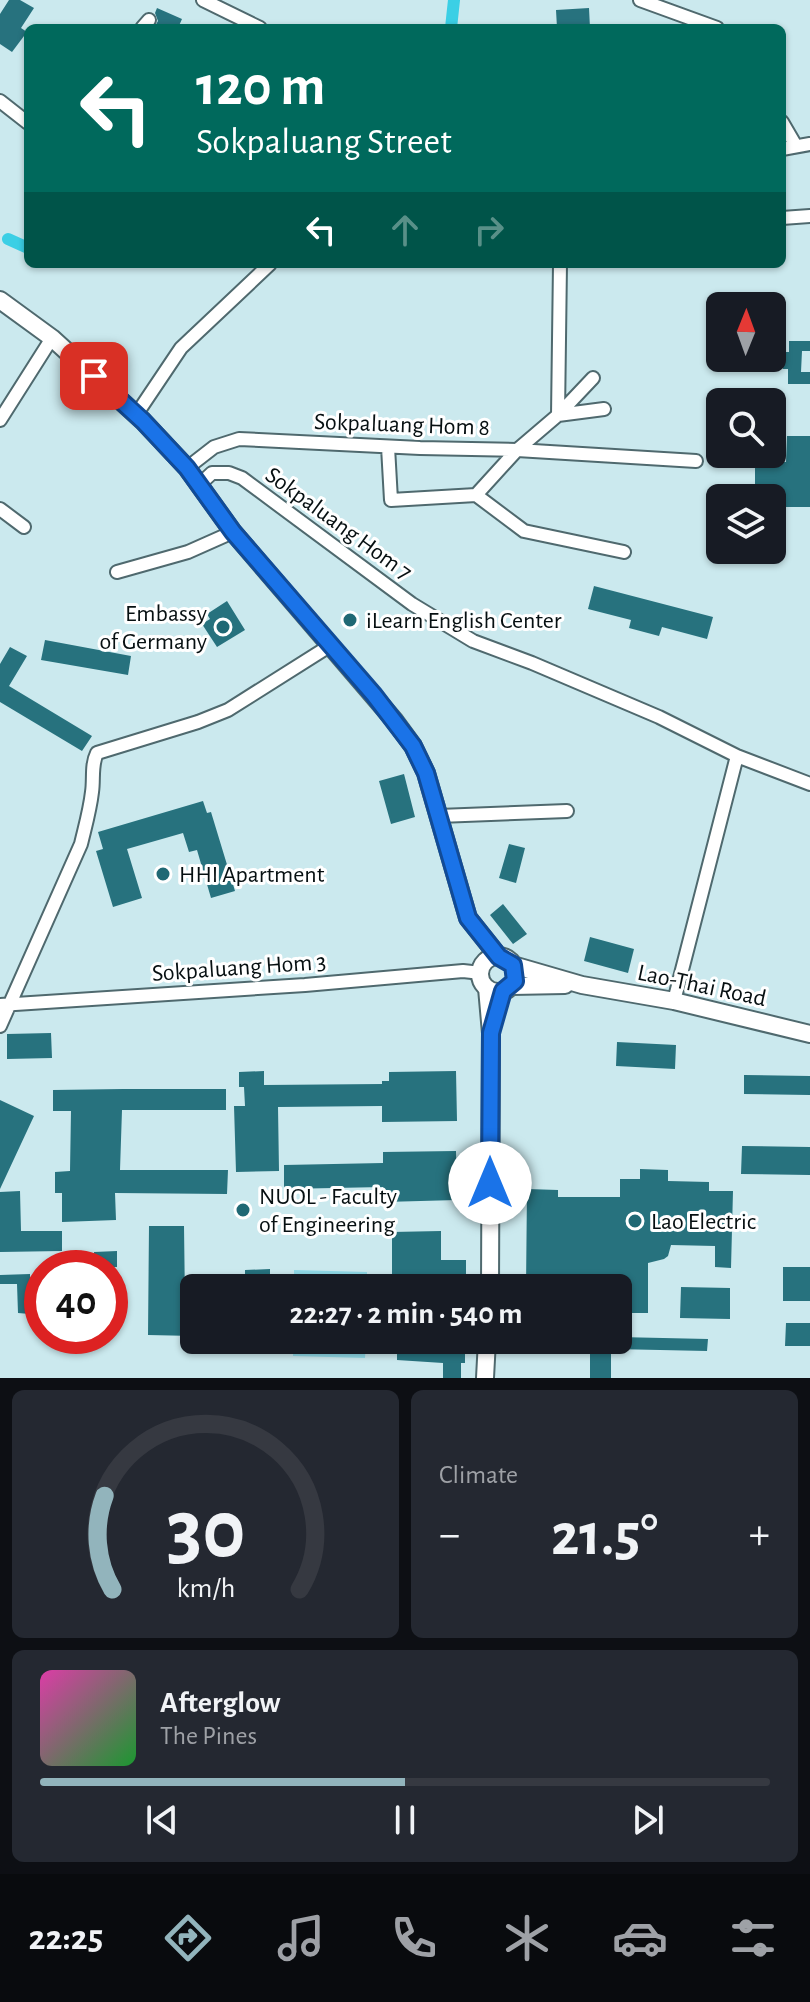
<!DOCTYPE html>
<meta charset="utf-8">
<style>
:root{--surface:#171b24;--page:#242831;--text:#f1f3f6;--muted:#9ea1a6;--line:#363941;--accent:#92b4bc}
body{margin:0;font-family:"Alegreya Sans",sans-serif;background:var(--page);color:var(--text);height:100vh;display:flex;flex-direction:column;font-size:30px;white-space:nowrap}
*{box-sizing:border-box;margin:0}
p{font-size:26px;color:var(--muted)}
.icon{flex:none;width:44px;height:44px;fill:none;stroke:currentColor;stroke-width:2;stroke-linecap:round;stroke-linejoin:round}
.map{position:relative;height:1378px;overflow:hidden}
.details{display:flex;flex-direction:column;gap:12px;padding:12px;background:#0d0f14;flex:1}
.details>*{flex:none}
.banner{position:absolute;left:24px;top:24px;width:762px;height:244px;border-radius:12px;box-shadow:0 2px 6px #0004;background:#00695c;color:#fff;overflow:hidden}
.needle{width:52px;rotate:1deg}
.buttons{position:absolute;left:706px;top:292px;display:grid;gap:16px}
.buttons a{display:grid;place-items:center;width:80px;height:80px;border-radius:12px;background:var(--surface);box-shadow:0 2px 6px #0004;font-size:40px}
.speed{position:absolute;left:24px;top:1250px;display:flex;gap:16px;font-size:40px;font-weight:700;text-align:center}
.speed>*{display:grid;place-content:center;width:104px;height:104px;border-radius:50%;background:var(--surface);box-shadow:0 2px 6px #0004;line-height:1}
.speed .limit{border:12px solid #d22;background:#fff;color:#111}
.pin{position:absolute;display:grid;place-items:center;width:68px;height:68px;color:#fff;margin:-34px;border-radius:16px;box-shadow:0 4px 12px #0006}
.me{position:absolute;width:88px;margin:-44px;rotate:0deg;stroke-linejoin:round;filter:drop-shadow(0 0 6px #0008)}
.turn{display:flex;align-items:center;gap:28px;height:168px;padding:0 40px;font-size:36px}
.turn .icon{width:104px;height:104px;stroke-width:2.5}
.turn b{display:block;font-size:56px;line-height:68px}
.lanes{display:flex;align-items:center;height:76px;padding:0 40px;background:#0003;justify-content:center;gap:40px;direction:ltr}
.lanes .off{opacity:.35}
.big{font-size:60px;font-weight:700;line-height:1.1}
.details .tile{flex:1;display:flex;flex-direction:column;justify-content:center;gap:12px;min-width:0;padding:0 28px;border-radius:12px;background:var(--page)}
.details .dial{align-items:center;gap:0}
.dial svg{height:208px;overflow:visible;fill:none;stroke:var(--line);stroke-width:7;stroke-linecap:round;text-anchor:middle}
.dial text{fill:var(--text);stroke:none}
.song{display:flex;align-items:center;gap:24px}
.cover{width:96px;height:96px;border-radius:12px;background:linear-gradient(135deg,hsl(320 70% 55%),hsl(130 70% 35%))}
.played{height:8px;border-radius:4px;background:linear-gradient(90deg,var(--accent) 50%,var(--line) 50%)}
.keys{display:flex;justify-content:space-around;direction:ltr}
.heat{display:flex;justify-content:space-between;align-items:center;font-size:44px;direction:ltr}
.details .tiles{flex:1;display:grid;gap:12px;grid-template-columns:1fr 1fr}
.tile:last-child{grid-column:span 2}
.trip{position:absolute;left:180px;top:1274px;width:452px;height:80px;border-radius:12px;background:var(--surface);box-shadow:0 2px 6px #0004;font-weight:700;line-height:80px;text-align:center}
.tab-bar{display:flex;height:128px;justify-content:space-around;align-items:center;background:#090b0e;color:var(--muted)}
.tab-bar .icon{width:56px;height:56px}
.tab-bar .selected{color:var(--accent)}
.tab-bar b{font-size:36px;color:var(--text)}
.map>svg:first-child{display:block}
.green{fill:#90dae8}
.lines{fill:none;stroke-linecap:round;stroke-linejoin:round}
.canal{stroke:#3bcfe5;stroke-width:12}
.building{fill:#27727e}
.street-casing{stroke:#4f696e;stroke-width:16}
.secondary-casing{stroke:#4f696e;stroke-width:20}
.street{stroke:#fff;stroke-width:12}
.secondary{stroke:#fff;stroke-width:16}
.route-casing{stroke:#114b97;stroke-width:20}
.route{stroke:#1a73e8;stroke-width:14}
.poi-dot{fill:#1f6874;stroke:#fff;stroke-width:3}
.labels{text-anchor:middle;stroke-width:6;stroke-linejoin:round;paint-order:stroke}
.street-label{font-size:24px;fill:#060f11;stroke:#fff}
.poi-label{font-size:24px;fill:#060f11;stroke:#fff;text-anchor:start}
</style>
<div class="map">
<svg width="810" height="1378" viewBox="0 0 810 1378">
<rect width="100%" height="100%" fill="#cbe9ee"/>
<path class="green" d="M294,1270L367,1272V1288H294Z
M293,1340H366L365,1358L293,1356Z"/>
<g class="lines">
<path class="canal" d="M451,28L454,0
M8,239L28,248"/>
</g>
<path class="building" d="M9,0H20L34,8L21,28L27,32L12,52L0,44V14Z
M157,8L182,19L178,28H154L158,21L155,13Z
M589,8L590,28H557L556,10Z
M789,341H810V351H802L801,372H810V384H788V369H783V352H789Z
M787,436H810V507H772V498H755V462H786Z
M594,586L713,617L707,639L662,627L659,636L629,628L631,620L588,609Z
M227,601L245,630L217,647L202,624L210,619L207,614Z
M45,640L131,656L128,675L41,660Z
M10,647L27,656L9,686L92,736L82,751L0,702V664Z
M404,774L415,817L391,824L379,781Z
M203,801L207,813L211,812L235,891L211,898L197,850L189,852L183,833L127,849L142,898L113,907L96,851L103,849L98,832Z
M509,844L525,848L516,883L499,878Z
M503,904L527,934L513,944L490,915Z
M590,937L634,949L628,973L584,961Z
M51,1033L52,1058L7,1059V1034Z
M617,1042L676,1045L675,1069L616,1066Z
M264,1071V1085L382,1084V1081H389V1072L456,1071L457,1121L382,1122V1106L278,1107L279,1171L236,1172L234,1106H245L244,1087H239V1072Z
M744,1075L810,1076V1095L744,1094Z
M123,1089H226V1110H122L120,1170H228L227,1194L115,1193L116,1220L62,1222V1193H55V1172L70,1171L71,1111H53V1090Z
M0,1100L34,1116L0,1189Z
M742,1146L810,1147V1175L741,1174Z
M456,1151L457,1200L384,1202L383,1187L284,1189V1165L383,1163V1152Z
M640,1169L668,1170V1181L709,1182V1191H733L731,1268L715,1267V1246L671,1245L668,1256L664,1259L648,1263V1313H618V1288H593V1274H557V1277H537V1288H526L527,1189L558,1190V1197H620V1179H640Z
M20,1191L21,1231H62V1251L0,1252V1192Z
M149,1226H184L185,1303H188V1310H194V1336L148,1335Z
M441,1231V1260H466V1288H452V1279L392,1280V1232Z
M117,1251V1267L95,1268L94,1252Z
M783,1267H810V1301H783Z
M270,1269V1288H245V1270Z
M30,1274V1294H42V1315L18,1313L17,1284H0V1275Z
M681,1287L730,1288V1319L680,1318Z
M786,1323H810V1346H785Z
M618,1337L708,1339L707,1351L613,1349L614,1340H618Z
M245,1340H271V1350H246Z
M397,1340H465V1363H461V1378H443V1363L397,1360Z
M590,1351H611V1378H590Z"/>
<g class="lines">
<g class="street-casing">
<path id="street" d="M203,0L260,28
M640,0L717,28
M142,28L149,20
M0,101L28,123
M782,122L796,146
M782,149L810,144
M782,218L810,216
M136,415L181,348L270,264
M558,415L593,378
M558,415L604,409
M0,420L52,338
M388,447L391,500L476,495L517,450L696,461
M187,468L214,447L239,439L420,448L517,450L558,415L560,264
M198,486L212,473H229L242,478L412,604L473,641L532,663L659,717L737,756L810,784
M476,495L524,531L624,552
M0,509L24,527
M117,572L188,552L233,532
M439,816L567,811
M674,1001L737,756
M0,1005L305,985L463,971L481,973
M0,1026L81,844C85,827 90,810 92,792C94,779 91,765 97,753L198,722L228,710L331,645"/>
</g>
<g class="secondary-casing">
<path id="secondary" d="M0,300L52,338L143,421L187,468L233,532L394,720L413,746L426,773L468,918L499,957
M480 974a18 18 0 1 1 36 0a18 18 0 1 1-36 0Z
M513,965L582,985L674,1001L810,1034
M512,986L565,985
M487,988L491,1033L490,1288
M485,1378L487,1340"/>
</g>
<use href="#street" class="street"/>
<use href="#secondary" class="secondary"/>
</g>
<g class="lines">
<g class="route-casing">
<path id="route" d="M94,376L143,421L187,468L233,532L374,695L413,746L426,773L468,918L499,957L513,965L515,981L503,991L491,1033L490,1183"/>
</g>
<use href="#route" class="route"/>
</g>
<g class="poi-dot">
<circle cx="350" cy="620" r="8"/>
<circle cx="223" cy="627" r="8"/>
<circle cx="163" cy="874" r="8"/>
<circle cx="243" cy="1210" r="8"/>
<circle cx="635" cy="1221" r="8"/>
</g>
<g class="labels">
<g class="street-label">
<text transform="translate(402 424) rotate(2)" y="8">Sokpaluang Hom 8</text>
<text transform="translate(339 523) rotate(36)" y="8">Sokpaluang Hom 7</text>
<text transform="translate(239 967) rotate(-4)" y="8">Sokpaluang Hom 3</text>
<text transform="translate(702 985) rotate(12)" y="8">Lao-Thai Road</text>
</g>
<g class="poi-label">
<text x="207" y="621" text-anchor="end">Embassy<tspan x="207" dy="28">of Germany</tspan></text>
<text x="366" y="628">iLearn English Center</text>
<text x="179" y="882">HHI Apartment</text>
<text x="259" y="1204">NUOL - Faculty<tspan x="259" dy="28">of Engineering</tspan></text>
<text x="651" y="1229">Lao Electric</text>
</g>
</g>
</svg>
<div class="buttons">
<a><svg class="needle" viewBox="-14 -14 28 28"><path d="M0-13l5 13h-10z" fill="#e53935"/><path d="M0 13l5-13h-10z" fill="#9ea1a6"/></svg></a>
<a><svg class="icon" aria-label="search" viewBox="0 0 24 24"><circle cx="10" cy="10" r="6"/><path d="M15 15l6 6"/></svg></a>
<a><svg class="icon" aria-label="layers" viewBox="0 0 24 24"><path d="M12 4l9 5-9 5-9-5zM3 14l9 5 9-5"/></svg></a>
</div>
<div class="speed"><div class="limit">40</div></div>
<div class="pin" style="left:94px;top:376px;background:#d93025"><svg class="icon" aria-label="arrive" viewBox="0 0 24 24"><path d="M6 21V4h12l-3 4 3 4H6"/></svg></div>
<svg class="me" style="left:490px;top:1183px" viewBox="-20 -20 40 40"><circle r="19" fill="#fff"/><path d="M0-13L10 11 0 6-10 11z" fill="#1a73e8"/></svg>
<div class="trip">22:27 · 2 min · 540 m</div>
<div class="banner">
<div class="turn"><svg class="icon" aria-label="left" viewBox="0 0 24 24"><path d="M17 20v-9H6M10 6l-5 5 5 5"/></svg><div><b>120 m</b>Sokpaluang Street</div></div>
<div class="lanes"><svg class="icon" aria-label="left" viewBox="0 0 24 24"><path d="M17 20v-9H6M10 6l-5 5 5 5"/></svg><svg class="icon off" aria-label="ahead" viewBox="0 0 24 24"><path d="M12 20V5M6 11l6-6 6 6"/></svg><svg class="icon off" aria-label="right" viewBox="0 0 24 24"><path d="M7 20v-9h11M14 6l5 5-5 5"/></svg></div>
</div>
</div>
<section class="details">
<div class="tiles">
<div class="tile dial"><svg viewBox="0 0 100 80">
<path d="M14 69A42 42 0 1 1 86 69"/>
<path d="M14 69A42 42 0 0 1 11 33" stroke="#92b4bc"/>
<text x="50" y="56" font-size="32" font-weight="700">30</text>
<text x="50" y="72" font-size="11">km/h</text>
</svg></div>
<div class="tile"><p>Climate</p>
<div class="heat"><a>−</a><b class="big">21.5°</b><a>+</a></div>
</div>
<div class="tile">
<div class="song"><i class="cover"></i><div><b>Afterglow</b><p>The Pines</p></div></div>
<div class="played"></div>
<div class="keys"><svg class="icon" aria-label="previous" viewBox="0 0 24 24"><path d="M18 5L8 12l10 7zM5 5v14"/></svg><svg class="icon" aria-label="pause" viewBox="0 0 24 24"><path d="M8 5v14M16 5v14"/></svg><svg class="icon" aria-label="next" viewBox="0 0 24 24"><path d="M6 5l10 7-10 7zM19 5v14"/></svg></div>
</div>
</div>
</section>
<nav class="tab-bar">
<b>22:25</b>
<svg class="icon selected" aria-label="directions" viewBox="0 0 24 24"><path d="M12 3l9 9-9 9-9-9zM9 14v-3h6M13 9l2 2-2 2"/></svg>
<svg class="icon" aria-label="music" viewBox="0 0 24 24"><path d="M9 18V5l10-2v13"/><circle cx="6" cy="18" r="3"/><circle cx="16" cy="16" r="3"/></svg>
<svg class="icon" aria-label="phone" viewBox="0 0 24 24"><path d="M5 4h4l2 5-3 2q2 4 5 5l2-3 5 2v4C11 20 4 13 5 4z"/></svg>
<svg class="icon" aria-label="climate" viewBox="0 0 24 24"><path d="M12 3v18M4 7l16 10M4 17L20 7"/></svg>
<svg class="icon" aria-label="car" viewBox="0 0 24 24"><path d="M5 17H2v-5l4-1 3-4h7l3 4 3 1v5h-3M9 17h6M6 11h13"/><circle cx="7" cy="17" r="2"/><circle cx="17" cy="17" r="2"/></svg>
<svg class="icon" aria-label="filters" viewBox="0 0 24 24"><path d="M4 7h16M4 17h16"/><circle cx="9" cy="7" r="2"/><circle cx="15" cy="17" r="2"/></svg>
</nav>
